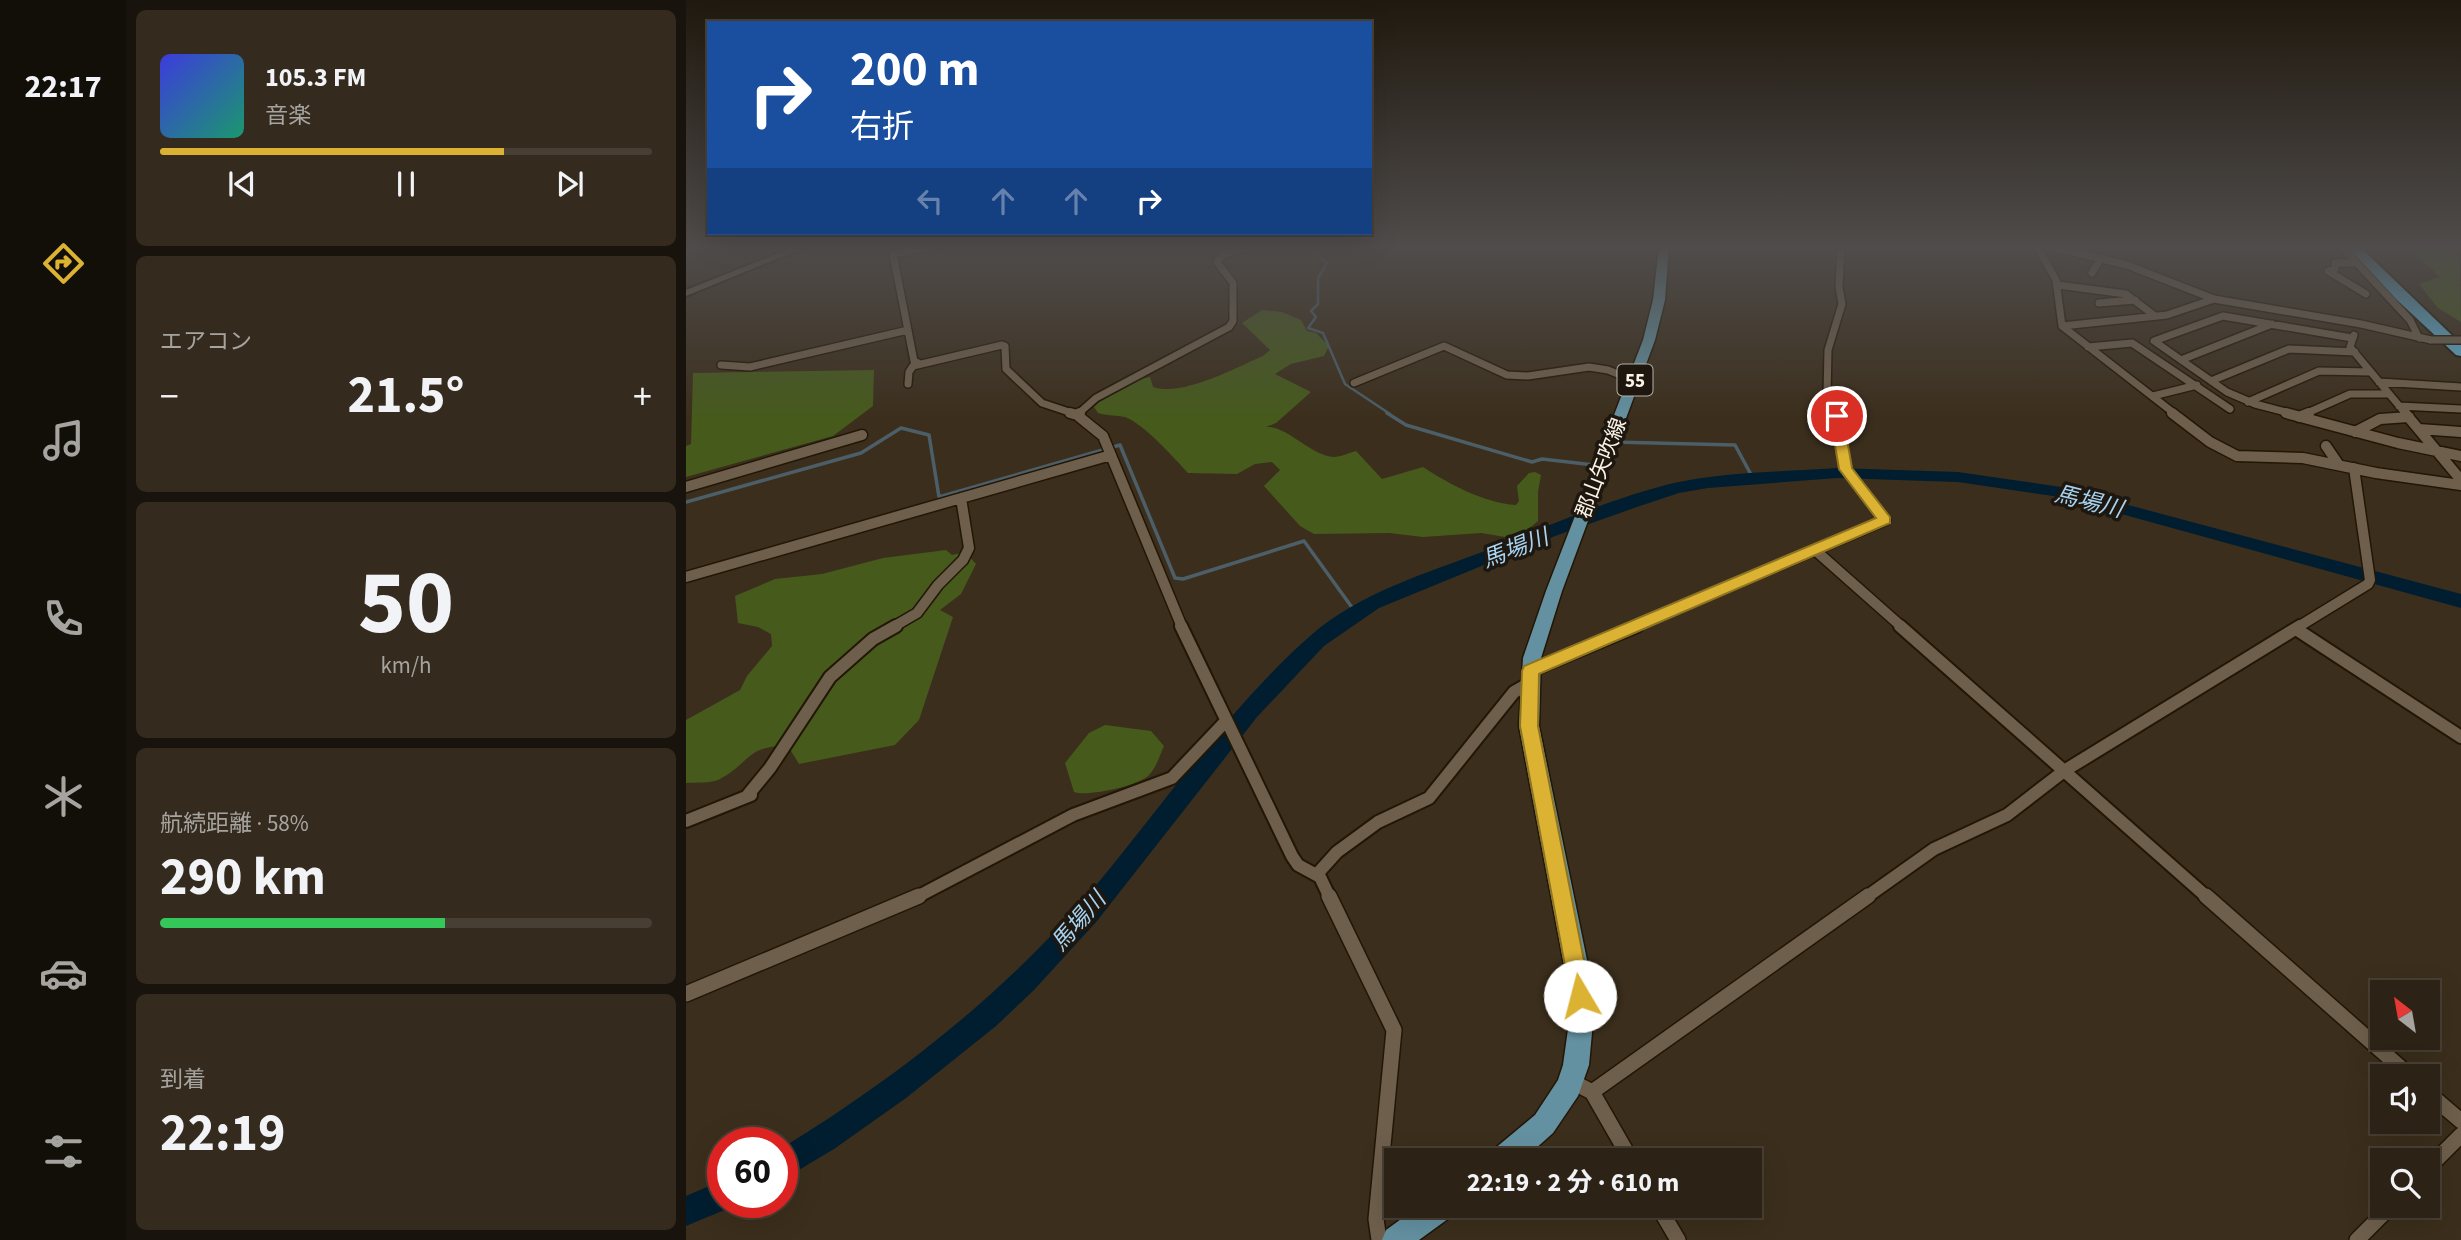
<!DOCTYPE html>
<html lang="ja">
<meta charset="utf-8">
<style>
:root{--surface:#2c2215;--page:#342a1e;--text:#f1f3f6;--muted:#a6a4a0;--line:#483f34;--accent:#dcb233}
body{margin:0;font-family:"Source Sans 3","Noto Sans JP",sans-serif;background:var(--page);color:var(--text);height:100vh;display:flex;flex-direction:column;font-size:26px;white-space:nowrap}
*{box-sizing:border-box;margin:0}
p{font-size:23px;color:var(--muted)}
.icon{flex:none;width:38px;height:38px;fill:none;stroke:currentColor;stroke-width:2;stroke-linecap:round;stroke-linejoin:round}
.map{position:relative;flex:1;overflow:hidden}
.side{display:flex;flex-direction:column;gap:10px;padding:10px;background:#18130c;width:560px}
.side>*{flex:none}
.banner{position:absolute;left:21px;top:21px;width:665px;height:214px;border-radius:0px;box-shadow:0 7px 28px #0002,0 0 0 2px var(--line);background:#1a4fa0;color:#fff;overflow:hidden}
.needle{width:46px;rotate:329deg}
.fabs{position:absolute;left:1684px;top:980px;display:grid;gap:14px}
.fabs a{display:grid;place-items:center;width:70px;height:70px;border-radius:0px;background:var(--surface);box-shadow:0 7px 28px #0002,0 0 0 2px var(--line);font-size:35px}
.speed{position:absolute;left:21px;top:1127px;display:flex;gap:14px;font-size:35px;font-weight:700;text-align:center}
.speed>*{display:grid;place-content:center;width:91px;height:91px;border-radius:50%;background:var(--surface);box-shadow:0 7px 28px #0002,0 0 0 2px var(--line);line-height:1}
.speed .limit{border:10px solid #d22;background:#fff;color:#111}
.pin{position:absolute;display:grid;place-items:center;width:60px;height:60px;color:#fff;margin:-30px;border:4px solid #fff;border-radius:50%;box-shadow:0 2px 7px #0007}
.me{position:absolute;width:77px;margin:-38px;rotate:352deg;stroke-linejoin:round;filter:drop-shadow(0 0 5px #0008)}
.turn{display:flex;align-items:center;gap:24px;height:147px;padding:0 28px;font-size:32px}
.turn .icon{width:91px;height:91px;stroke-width:2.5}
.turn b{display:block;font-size:49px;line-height:60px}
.lanes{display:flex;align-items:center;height:66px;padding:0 28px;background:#0003;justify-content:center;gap:35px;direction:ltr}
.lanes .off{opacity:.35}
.big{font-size:52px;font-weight:700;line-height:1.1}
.side .card{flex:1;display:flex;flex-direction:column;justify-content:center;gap:10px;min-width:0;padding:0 24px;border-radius:10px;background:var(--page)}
.side .dial{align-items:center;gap:0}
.dial b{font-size:91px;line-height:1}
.song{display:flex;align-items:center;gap:21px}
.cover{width:84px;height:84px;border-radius:10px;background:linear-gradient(135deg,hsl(240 70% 55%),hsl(160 70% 35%))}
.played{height:7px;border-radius:4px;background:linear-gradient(90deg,var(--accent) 70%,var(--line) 70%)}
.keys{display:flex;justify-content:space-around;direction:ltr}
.heat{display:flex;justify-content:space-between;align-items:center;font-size:38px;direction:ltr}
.charge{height:10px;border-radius:5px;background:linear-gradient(90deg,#34c759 58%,var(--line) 0)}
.trip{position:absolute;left:698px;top:1148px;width:378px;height:70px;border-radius:0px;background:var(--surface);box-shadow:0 7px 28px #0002,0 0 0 2px var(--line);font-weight:700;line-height:70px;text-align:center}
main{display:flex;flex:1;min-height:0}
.menu{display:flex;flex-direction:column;width:126px;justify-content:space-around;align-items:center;background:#120e08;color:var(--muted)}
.menu .icon{width:49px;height:49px}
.menu .on{color:var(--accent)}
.menu b{font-size:32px;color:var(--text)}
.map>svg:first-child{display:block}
.green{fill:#465a1c}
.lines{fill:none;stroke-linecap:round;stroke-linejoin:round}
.stream-far1{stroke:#4c5e67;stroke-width:2.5}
.stream{stroke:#4c5e67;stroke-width:3.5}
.river{fill:#001e30;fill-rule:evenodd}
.minor-far3-casing{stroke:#221605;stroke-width:10}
.minor-far2-casing{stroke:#221605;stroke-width:13}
.minor-far1-casing{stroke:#221605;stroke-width:16}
.minor-casing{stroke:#221605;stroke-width:18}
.tertiary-casing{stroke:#221605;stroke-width:4}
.primary-casing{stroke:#221605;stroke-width:3}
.motorway-casing{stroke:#221605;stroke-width:4}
.minor-far3{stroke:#6e5f4c;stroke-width:7}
.minor-far2{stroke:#6e5f4c;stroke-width:10}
.minor-far1{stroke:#6e5f4c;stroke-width:12}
.minor{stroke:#6e5f4c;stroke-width:15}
.tertiary{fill:#6e5f4c;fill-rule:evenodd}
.primary{fill:#6491a1;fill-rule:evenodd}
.motorway{fill:#5db3d9;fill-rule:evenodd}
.minor-bridge-casing{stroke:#221605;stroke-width:10;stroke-linecap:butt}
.minor-bridge{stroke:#6e5f4c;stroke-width:7}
.route{fill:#dcb233;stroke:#8f7421;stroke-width:2}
.labels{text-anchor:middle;stroke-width:7;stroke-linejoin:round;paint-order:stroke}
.shield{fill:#1d170f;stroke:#b9b1a7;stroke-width:2}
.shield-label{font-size:19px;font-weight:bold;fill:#fcf3e8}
.street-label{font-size:21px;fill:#fcf3e8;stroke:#1d170f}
.water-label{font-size:23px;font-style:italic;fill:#a6d3f1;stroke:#1d170f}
</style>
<main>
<nav class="menu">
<b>22:17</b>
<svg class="icon on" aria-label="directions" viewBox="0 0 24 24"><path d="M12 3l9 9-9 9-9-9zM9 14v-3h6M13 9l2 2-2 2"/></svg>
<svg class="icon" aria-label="music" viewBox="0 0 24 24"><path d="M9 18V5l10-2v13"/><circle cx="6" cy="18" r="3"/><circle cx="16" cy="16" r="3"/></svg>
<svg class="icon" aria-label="phone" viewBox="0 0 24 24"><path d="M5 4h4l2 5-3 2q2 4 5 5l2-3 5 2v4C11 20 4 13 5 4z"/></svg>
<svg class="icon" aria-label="climate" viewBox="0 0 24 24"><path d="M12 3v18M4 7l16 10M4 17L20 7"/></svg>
<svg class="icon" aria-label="car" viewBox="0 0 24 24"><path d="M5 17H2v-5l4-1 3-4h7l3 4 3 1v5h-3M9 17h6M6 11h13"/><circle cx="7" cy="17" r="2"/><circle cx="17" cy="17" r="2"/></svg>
<svg class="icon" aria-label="filters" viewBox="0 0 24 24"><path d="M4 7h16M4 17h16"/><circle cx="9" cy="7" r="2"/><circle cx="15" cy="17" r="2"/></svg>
</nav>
<section class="side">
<div class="card">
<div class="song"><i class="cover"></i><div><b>105.3 FM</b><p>音楽</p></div></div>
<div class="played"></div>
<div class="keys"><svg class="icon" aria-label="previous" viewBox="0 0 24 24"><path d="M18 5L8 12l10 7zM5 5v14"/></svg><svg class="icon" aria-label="pause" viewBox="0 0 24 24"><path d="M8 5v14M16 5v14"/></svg><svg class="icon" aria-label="next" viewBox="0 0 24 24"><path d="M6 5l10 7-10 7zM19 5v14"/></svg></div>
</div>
<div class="card"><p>エアコン</p>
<div class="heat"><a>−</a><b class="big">21.5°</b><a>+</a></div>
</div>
<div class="card dial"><b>50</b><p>km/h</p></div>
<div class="card"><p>航続距離 · 58%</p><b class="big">290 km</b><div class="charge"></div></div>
<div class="card"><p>到着</p><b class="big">22:19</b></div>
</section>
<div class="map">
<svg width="1775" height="1240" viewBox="0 0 1775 1240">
<rect width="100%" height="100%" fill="#3b2e1c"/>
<path class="green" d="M1720,246H1774L1775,322L1752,308L1733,284L1754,277Z
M576,310L596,312L615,320L621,331L630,333L643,346L638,356L605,364L589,374L625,392L590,423L580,427C600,425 625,456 648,457C654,457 663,453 670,451L696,479L737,467C763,484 798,503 830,505L833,501L831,486L843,473L849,472L855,475L852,492V521L840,531L825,538L795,533L737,537L703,533L628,534L614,526L578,486L594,470L586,462L569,464L551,474L502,473C488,458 458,424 439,417C431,415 421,416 412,413L408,407C421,394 445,380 464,377L467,387C496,397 549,368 577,356L584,350L556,323Z
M188,370L187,406L147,436L0,477V446L5,444L7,373Z
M260,550L266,555L279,552L290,564L275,594L254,610L267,617L233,720L209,745L113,764L102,746C61,745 64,763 34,779C25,784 10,782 0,783V720L54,690L61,676L86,646L85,634L72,627L52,623L49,596L89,579L136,574L197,558Z
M419,725L465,731L478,746C474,755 470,768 463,775C453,786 401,797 388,792L379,763L403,733Z"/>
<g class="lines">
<path class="stream-far1" d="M632,246L627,251L641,263L632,278V304L625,311L630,317L622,328L637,333L659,384L704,414"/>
<path class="stream" d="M701,413L720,425L846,462L856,459L908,465L916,442H920
M927,442L1049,445L1068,480
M0,502L175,453L215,428L243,435L253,497L434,445L489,578L497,579L618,541L670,613"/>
<path class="river" d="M1151,468L1272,472L1375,487L1775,594V608L1374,497L1272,482L1151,478L1022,488L993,493L951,507L869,536L693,608L638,646L571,717L411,921L348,990L310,1026L220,1098L148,1149L96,1180V1148C205,1081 309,1001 393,905C470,817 535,715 623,637C673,592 742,573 804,549C861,526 930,497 988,483C1041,471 1098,472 1151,468Z
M37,1180V1202H49L48,1206L0,1226V1196Z"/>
<g class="minor-far3-casing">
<path id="minor-far3" d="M1351,246L1370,280L1376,326L1489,414
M1361,246L1441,265L1528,299L1675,324L1745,340
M1655,246L1724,320L1733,338
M1669,263H1649V269L1642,271L1680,294
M1406,273L1415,258
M1372,285L1440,294L1469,316
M1413,303L1449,300
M1376,326L1481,315L1528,299
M1668,335L1664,347L1720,414
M1402,347L1446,343L1544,409
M1495,360L1586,324
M234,364L228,361L207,254L246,246
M35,365L64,367L222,330
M1525,381L1603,349L1669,352
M1693,382L1775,387
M668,383L758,346L821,375L842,376L903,367L922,370L949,381
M222,384L223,372L227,366L316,345L319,346L320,369L356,403L389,414
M1467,396L1511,385
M1562,402L1633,371L1685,372
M1713,406L1775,409
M392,414L410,398L543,327L547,321V283L531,262L537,255L561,246
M1150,414L1141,394L1142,350L1156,304L1153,287L1155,246
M1607,414L1569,404L1541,392L1468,341L1537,316L1666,338
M1619,414L1664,394H1703"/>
</g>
<g class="minor-far2-casing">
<path id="minor-far2" d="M384,413L391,415L417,436L496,627
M1486,413L1524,442L1551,456L1617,458L1690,473L1775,485
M1600,413L1712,443L1775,456
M1719,413L1775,480
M391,415L394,413
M1613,417L1623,413
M1733,429L1775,432
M1669,432L1694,419L1723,417
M1640,446L1653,465
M0,487L176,435
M1129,550L1216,627
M0,577L425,455
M207,627L231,613L252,585L277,560L283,548L275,498
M947,627L1199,520L1160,469L1149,413
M1612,627L1682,584L1684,580L1668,468"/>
</g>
<g class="minor-far1-casing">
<path id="minor-far1" d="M495,626L606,856L612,865L634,877L644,898
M1214,626L1522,898
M1610,629L1775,737
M844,671L951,626
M61,796L84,768L144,677L187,639L210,626
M0,821L65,795
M632,873L651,852L692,822L743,798L828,692L844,683
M229,898L387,815L486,778L539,722
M1179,898L1248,849L1321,815L1378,771L1614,626"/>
</g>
<g class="minor-casing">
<path id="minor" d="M643,896L708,1030L690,1219L693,1240
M1520,896L1724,1076
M0,994L233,896
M885,1081L906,1092L945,1160
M906,1092L1182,896
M1741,1092L1775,1121
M1741,1169L1775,1135
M972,1206L992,1240
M1671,1240L1705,1206"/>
</g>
<g class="tertiary-casing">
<path id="tertiary" d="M111,246H122L0,296V290Z"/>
</g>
<g class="primary-casing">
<path id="primary" d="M973,246H983L979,300L969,340L876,591L855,658L853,726L902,965L907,1022L903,1065L892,1096L867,1133L837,1160H804L807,1150L849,1115L872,1080L877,1065L883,1022L878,965L833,726L837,658L860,591L957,340L967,300Z
M733,1206H770L766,1216L733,1240H696L700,1230Z"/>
</g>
<g class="motorway-casing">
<path id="motorway" d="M1661,246H1673L1775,344V356L1770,355L1710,299Z"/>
</g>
<use href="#minor-far3" class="minor-far3"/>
<use href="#minor-far2" class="minor-far2"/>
<use href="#minor-far1" class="minor-far1"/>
<use href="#minor" class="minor"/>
<use href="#tertiary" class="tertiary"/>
<use href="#primary" class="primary"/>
<use href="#motorway" class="motorway"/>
<g class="minor-bridge-casing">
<path id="minor-bridge" d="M1745,340H1775"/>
</g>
<use href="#minor-bridge" class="minor-bridge"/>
</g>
<linearGradient id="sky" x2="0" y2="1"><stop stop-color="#20190f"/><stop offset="0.59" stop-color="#4f4c4b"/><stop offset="1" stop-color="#4f4c4b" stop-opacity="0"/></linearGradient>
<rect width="1775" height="419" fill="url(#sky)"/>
<path class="route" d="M1151,412L1157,416L1166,468L1204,517V523L853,674L852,726L905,996L901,1003L894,1006L886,1003L834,726L836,671L838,666L1190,518L1153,469L1144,416Z"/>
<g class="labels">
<rect class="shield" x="931.5" y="364.5" width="35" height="31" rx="5"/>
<g class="shield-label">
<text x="949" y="387">55</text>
</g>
<g class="street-label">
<text transform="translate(915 468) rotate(-69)" y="7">郡山矢吹線</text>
</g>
<g class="water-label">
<text transform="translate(1403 501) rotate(14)" y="8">馬場川</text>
<text transform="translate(829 548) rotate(-21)" y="8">馬場川</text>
<text transform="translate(392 921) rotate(-49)" y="8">馬場川</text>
</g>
</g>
</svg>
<div class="fabs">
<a><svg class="needle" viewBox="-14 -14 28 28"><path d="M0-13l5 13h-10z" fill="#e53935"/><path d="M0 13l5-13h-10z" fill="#a6a4a0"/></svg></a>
<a><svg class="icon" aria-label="sound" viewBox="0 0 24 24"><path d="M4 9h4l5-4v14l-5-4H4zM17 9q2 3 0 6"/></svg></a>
<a><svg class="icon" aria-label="search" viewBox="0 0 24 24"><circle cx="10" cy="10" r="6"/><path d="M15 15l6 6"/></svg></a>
</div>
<div class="speed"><div class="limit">60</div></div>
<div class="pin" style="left:1151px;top:416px;background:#d93025"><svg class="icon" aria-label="arrive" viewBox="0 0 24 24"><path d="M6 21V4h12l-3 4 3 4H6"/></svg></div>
<svg class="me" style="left:894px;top:996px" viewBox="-20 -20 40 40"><circle r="19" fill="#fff"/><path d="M0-13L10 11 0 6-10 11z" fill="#dcb233"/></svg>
<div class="trip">22:19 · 2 分 · 610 m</div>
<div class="banner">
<div class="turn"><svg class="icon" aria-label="right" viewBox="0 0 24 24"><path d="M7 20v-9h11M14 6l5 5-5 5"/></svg><div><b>200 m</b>右折</div></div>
<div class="lanes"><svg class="icon off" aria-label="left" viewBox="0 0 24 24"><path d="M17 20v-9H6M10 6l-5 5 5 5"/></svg><svg class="icon off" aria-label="ahead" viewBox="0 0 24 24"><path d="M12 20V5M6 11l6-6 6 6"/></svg><svg class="icon off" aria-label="ahead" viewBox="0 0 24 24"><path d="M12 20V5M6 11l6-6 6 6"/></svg><svg class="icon" aria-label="right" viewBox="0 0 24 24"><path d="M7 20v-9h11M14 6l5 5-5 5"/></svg></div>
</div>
</div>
</main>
